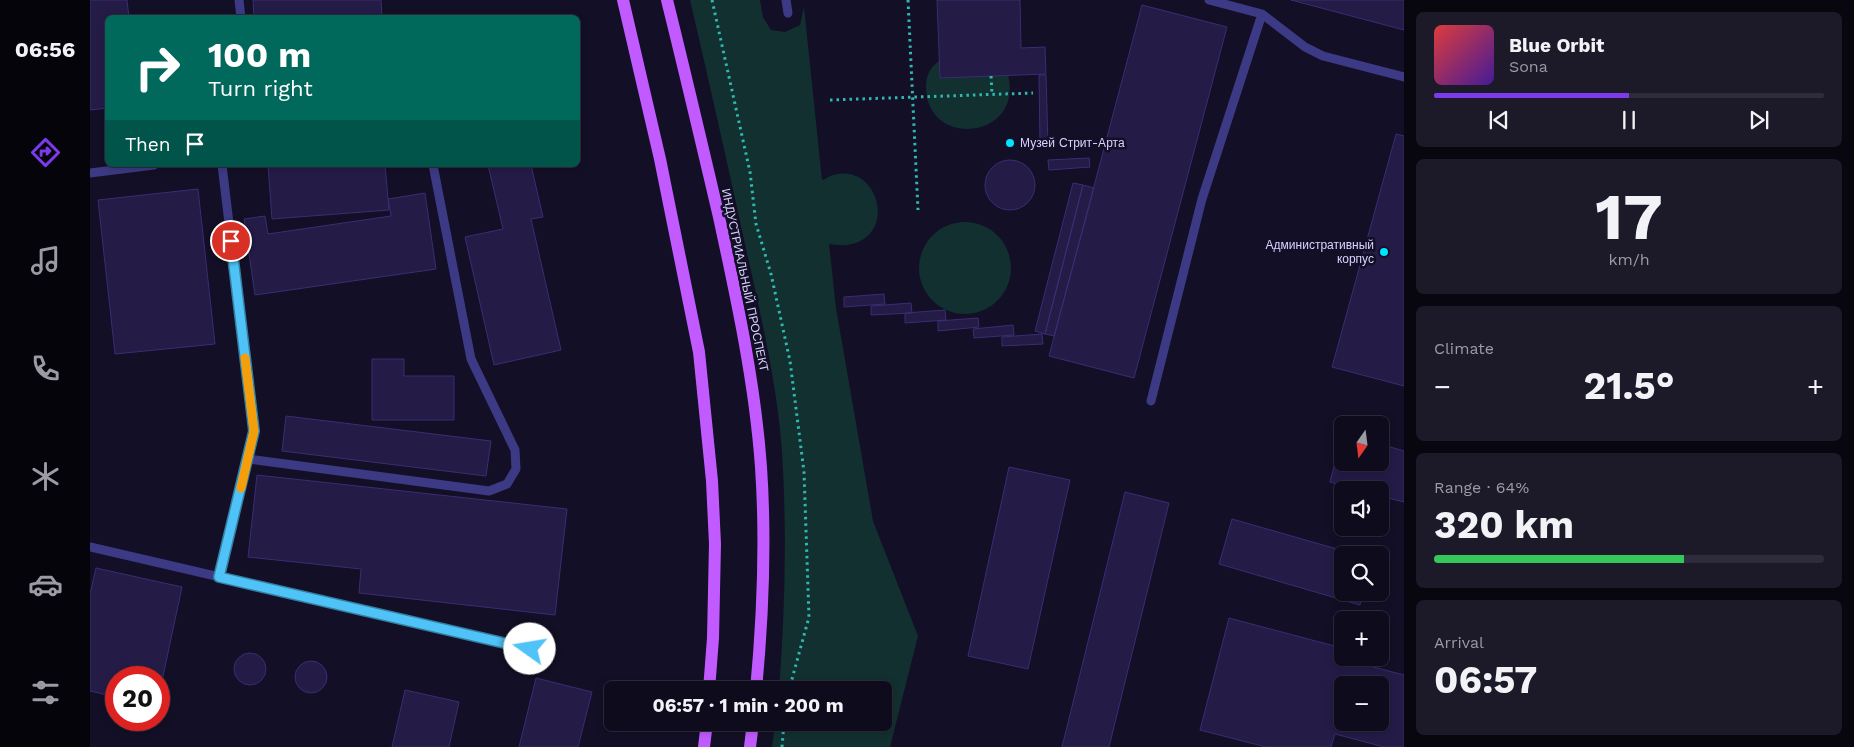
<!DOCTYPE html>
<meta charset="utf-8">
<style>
:root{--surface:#0e0b1c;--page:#1c1929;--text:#f1f3f6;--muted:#9b9ba3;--line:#2e2b3b;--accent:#7c3aed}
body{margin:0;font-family:"Work Sans",sans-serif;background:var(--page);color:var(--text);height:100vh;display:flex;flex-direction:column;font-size:19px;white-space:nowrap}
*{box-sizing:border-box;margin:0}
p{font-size:16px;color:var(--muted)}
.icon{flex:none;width:28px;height:28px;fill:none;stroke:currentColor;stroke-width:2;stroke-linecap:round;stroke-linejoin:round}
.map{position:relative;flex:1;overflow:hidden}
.side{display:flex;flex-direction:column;gap:12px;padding:12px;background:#08060f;width:450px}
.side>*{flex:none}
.banner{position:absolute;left:15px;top:15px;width:475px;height:152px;border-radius:8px;box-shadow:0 2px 8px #0003,0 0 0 1px var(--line);background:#00695c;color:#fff;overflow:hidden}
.needle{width:32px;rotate:194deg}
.buttons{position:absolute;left:1244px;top:416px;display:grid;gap:10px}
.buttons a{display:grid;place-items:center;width:55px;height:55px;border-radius:8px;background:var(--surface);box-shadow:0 2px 8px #0003,0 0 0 1px var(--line);font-size:25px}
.speed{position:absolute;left:15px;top:666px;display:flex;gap:10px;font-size:25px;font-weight:700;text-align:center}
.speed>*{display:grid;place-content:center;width:65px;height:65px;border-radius:50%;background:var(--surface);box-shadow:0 2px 8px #0003,0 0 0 1px var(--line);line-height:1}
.speed .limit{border:8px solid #d22;background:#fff;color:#111}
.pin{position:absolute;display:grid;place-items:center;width:42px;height:42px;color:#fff;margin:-21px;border:2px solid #fff;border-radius:50%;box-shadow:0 1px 5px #0007}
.me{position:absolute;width:55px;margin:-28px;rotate:283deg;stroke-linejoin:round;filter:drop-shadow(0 0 4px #0008)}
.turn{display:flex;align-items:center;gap:18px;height:105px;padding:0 20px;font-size:22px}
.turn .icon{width:65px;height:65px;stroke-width:2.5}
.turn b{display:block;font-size:35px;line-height:42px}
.then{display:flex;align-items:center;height:48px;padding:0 20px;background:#0003;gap:10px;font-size:19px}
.big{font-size:38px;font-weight:700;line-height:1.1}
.side .tile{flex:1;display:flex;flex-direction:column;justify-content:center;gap:8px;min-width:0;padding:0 18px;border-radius:8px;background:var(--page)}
.side .dial{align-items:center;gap:0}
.dial b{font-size:65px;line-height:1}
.song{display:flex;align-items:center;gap:15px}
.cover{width:60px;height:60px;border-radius:8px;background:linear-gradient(135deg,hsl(0 70% 55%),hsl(260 70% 35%))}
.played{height:5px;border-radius:2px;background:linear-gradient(90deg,var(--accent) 50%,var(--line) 50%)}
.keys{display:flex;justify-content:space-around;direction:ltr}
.heat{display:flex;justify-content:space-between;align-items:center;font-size:28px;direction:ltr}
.charge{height:8px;border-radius:4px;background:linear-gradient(90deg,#34c759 64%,var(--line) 0)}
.trip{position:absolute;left:514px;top:681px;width:288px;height:50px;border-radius:8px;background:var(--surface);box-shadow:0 2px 8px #0003,0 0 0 1px var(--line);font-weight:700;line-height:50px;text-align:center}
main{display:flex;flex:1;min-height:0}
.menu{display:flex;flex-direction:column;width:90px;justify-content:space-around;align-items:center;background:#06040b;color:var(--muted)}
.menu .icon{width:35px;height:35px}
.menu .active{color:var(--accent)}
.menu b{font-size:22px;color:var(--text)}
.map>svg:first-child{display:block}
.green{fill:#12302f}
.building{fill:#241b47;stroke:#3b2d73;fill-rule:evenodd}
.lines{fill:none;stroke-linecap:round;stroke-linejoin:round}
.path{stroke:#2fb8b0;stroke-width:3;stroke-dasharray:2.5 4;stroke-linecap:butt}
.lane{stroke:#3d3a85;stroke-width:9}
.primary{stroke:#c25bff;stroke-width:12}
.route-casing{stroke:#337fa1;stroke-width:12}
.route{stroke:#4fc3f7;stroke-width:9}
.slow{stroke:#f59e0b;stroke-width:9}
.poi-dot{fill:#00e5ff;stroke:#130f26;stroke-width:2}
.labels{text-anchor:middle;stroke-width:5;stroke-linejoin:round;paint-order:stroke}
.poi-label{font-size:12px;fill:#d9d4ff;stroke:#130f26;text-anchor:start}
.street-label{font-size:12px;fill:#d9d4ff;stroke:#130f26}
</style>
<main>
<nav class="menu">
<b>06:56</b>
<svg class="icon active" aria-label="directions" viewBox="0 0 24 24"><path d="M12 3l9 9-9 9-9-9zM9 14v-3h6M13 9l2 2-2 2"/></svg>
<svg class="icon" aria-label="music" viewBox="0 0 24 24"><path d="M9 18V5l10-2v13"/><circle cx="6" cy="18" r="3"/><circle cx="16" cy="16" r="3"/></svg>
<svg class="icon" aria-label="phone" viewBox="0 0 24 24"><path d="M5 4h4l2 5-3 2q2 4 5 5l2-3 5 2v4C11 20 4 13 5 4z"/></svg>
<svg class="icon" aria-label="climate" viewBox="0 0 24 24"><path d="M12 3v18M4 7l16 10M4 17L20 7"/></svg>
<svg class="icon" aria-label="car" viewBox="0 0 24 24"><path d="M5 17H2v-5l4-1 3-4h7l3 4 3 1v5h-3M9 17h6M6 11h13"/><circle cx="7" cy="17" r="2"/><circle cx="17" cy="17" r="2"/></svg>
<svg class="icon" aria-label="filters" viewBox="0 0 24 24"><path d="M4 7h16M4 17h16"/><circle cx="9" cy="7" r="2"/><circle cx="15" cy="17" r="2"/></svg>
</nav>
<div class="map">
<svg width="1314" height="747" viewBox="0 0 1314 747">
<rect width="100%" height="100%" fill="#130f26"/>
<path class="green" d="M600,0H670L673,17L681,30L695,32L710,25L714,7L732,180C736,179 739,176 743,175C787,162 808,232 762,244C754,246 746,245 739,244L746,308L783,521L828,636L800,747H682L685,723L792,722V690H689C695,611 697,531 692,452C687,382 670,312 655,244C637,162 619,81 600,0Z
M849,61L850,78L918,75C934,140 836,149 836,87C836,76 840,67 849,61Z
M829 268a46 46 0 1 1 92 0a46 46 0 1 1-92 0Z"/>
<path class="building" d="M0,0H37L39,18H18V108L0,110Z
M163,0H291L292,18H164Z
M847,0H930L931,48L955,47L956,74L850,78Z
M1201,0H1314V30Z
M1052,5L1137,27L1044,378L959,356Z
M949,75H956L958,145H950Z
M1306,134L1314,136V386L1242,367Z
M999,158L1000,167L959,170L958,160Z
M895 185a25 25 0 1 1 50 0a25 25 0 1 1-50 0Z
M178,165H295L299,210L182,219Z
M398,165H441L453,217L441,219L471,350L404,365L375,237L413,229Z
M983,183L993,185L955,334L945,331Z
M993,185L1004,188L964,336L955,334Z
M108,189L125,344L25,354L8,200Z
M335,193L346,269L165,295L154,219L175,216L178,234L301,216L298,199Z
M794,294L795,304L754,307V297Z
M821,303L822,313L781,315V306Z
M855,310L856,320L815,323V313Z
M888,318L889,327L848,331V321Z
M923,325L924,335L884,338L883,329Z
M952,334L953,344L912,346V337Z
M282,359H314V376H364V420H282Z
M196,416L401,441L396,476L192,451Z
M1252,435V462H1290V444L1314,451V502L1290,496V490H1269L1240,482Z
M919,467L980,480L938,669L878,656Z
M167,475L477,509L465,615L269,593L271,569L158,557Z
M1035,492L1079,503L1019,747H972Z
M1142,519L1268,555H1252V592H1273L1270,605L1129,564Z
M6,568L92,587L69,695V678H26V697L0,691V594Z
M1139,618L1252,648V658H1262L1261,661L1314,675V747H1294L1245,734L1241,747H1176L1110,730ZM1252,685H1290V722H1252Z
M144 669a16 16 0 1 1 32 0a16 16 0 1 1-32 0Z
M205 677a16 16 0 1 1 32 0a16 16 0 1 1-32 0Z
M446,678L502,692L488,747H429Z
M315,690L369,702L359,747H302Z"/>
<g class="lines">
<path class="path" d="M622,0L660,172L666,224L681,274L700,361L714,472L719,617L699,690
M818,0L828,210
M901,76L902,94
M740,100L943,93
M692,747L694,722"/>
<path class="lane" d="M149,0L151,18
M696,0L698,13
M1119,0L1172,14L1215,47L1233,56L1314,77
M0,173L64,165
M1061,401L1112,199L1172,14
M158,459L399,491L417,484L426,469L425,450L381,359L343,165
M0,547L440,649
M129,577L164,431L132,165"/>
<path class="primary" d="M533,0L570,159L609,352L622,481L625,544L623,638L619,690
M577,0C595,72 612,145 629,217C647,300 665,383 671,467C676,541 673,616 666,690
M614,747L617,722
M660,747L663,722"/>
</g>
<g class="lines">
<g class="route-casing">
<path id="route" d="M141,241L164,431L129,577L440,649"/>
</g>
<use href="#route" class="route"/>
<path class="slow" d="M151,488L164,431L155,358"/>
</g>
<g class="poi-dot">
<circle cx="920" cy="143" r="5"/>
<circle cx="1294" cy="252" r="5"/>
</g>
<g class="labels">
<g class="poi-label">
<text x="930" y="147">Музей Стрит-Арта</text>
<text x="1284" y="249" text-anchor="end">Административный<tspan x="1284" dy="14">корпус</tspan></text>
</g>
<g class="street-label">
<text transform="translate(655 280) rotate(78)" y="4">ИНДУСТРИАЛЬНЫЙ ПРОСПЕКТ</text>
</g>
</g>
</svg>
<div class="buttons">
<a><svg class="needle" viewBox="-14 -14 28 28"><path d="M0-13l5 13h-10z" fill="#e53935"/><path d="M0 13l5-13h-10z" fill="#9b9ba3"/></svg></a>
<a><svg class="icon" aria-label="sound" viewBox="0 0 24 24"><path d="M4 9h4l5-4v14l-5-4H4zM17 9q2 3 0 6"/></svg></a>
<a><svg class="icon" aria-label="search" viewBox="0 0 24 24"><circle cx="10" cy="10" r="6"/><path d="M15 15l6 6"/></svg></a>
<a>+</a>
<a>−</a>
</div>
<div class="speed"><div class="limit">20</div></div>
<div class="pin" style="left:141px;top:241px;background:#d93025"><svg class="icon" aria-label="arrive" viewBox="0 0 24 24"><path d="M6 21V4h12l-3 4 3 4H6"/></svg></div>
<svg class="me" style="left:440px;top:649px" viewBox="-20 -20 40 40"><circle r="19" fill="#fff"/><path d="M0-13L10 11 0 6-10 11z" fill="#4fc3f7"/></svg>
<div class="trip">06:57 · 1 min · 200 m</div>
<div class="banner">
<div class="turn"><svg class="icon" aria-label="right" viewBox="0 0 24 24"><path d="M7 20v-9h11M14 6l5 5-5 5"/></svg><div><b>100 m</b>Turn right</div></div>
<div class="then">Then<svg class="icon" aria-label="arrive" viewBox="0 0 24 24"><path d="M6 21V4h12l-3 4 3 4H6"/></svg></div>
</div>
</div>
<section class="side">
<div class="tile">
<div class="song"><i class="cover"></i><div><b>Blue Orbit</b><p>Sona</p></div></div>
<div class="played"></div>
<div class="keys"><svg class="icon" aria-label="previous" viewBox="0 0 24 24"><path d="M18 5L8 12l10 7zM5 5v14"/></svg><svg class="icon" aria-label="pause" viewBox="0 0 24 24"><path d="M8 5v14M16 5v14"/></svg><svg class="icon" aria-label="next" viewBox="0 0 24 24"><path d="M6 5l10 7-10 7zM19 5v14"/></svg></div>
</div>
<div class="tile dial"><b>17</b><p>km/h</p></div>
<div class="tile"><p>Climate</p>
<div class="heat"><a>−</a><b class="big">21.5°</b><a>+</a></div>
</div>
<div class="tile"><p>Range · 64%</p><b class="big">320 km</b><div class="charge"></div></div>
<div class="tile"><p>Arrival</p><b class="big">06:57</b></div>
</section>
</main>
